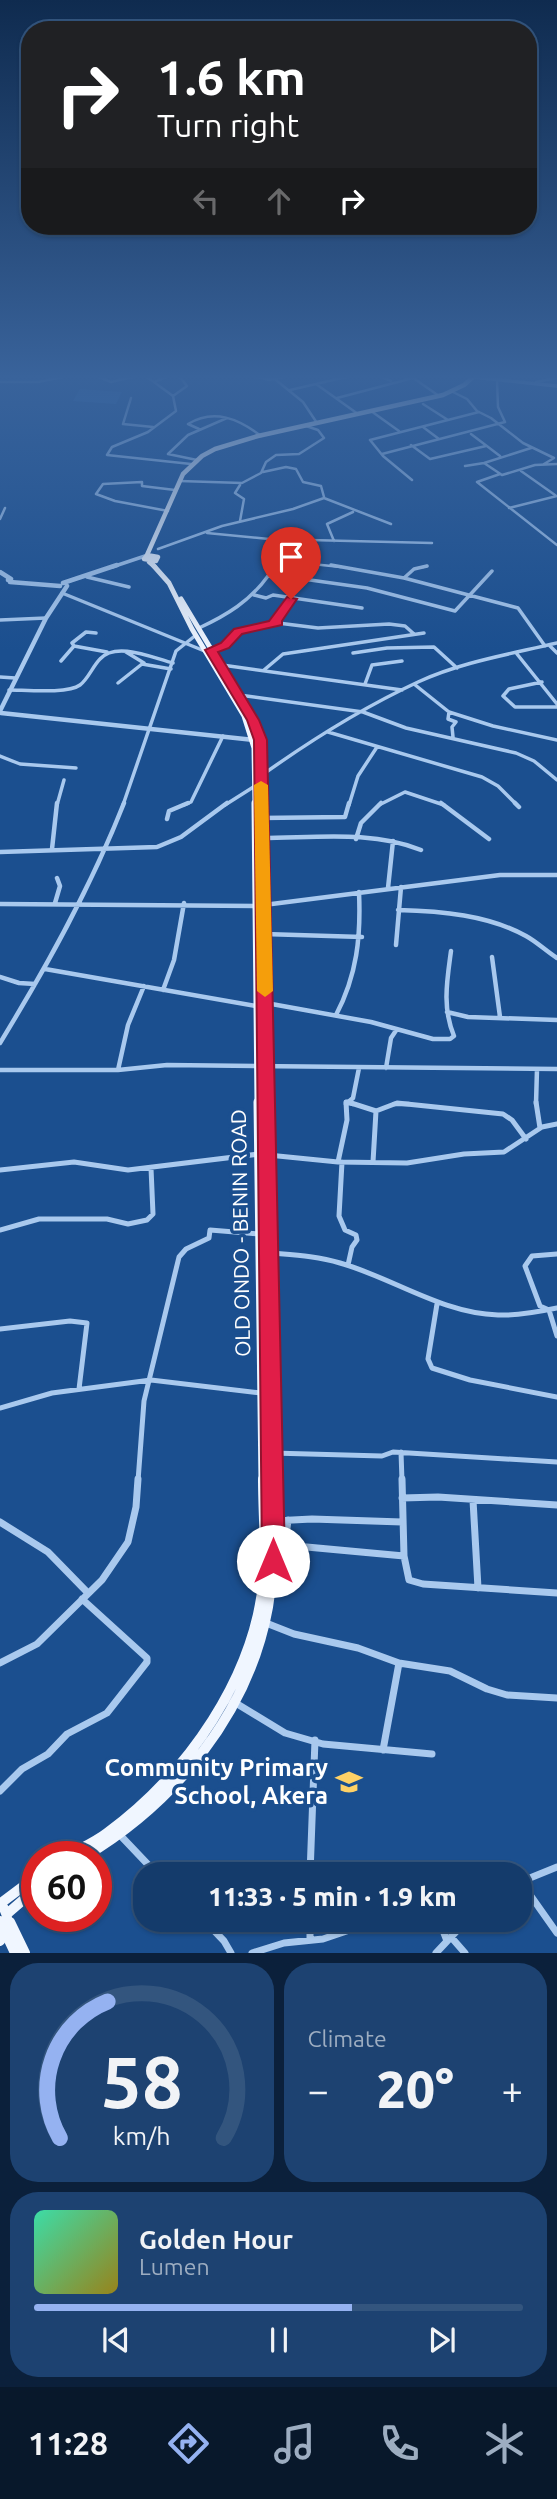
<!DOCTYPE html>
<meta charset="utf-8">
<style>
:root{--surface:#143b6b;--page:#1d4271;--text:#f1f3f6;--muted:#9dadc1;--line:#33557e;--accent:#95b2f1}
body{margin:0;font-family:Ubuntu,sans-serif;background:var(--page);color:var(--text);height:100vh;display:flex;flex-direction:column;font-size:26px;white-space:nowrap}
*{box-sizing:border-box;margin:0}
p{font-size:23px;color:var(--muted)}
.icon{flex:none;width:38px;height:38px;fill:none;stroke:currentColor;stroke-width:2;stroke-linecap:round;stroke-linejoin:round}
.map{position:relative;height:1953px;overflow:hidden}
.drawer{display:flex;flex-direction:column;gap:10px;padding:10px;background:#0b203b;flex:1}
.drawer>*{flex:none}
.guide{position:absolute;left:21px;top:21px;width:516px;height:214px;border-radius:28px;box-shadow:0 2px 5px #0004,0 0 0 2px var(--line);background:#202124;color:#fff;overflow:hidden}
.speed{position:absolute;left:21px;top:1841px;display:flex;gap:14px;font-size:35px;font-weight:700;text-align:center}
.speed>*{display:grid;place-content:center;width:91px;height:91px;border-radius:50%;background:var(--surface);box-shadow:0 2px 5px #0004,0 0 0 2px var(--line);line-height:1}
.speed .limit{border:10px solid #d22;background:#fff;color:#111}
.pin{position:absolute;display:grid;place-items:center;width:60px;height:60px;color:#fff;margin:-72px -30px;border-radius:50% 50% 50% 0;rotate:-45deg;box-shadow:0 0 7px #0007}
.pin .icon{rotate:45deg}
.me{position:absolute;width:77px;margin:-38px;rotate:0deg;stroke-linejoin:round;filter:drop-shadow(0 0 5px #0008)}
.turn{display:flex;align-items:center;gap:24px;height:147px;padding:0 21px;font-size:32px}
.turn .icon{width:91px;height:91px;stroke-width:2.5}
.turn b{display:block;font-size:49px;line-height:60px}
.lanes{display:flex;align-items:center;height:66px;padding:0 21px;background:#0003;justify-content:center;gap:35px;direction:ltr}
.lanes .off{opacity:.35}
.big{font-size:52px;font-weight:800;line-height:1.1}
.drawer .card{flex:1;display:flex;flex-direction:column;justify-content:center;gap:10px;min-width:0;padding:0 24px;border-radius:28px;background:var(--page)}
.drawer .dial{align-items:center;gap:0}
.dial svg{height:182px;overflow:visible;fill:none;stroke:var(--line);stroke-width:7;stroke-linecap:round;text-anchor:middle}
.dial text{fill:var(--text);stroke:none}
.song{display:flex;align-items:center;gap:21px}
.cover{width:84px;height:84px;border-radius:10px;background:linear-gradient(135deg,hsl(160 70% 55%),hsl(50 70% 35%))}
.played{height:7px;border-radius:4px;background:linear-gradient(90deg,var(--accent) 65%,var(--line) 65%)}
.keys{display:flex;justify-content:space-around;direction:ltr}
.heat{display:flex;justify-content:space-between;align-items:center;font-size:38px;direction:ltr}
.drawer .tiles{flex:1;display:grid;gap:10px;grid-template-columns:1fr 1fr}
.card:last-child{grid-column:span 2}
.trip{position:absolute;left:133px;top:1862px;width:399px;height:70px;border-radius:28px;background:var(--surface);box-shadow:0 2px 5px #0004,0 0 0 2px var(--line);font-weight:800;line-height:70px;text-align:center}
.dock{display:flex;height:112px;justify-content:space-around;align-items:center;background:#08182b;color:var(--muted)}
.dock .icon{width:49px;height:49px}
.dock .on{color:var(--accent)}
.dock b{font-size:32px;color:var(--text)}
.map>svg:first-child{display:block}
.green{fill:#2e69ad}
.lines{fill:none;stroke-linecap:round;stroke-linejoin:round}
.minor-far4{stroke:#a9c9ee;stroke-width:2.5}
.minor-far3{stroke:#a9c9ee;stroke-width:3.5}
.minor-far2{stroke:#a9c9ee;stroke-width:4.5}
.minor-far1{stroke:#a9c9ee;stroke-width:5}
.minor{stroke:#a9c9ee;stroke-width:7}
.tertiary-far1{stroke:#a9c9ee;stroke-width:3.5}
.tertiary{stroke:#a9c9ee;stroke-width:4.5}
.primary-far4{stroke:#f0f6ff;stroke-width:4.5}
.primary-far3{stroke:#f0f6ff;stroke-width:5}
.primary-far2{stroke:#f0f6ff;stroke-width:7}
.primary-far1{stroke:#f0f6ff;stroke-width:9}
.primary{stroke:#f0f6ff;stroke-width:10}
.primary-bridge{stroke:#f0f6ff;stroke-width:10}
.route{fill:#e11d48;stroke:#92132f;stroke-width:2}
.slow{fill:#f59e0b}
.labels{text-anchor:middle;stroke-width:7;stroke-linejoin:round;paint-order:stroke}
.street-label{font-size:21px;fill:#fff;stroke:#1b4f8f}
.near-poi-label{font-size:24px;font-weight:bold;fill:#fff;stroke:#1b4f8f;text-anchor:end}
</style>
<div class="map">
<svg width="557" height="1953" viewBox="0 0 557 1953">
<rect width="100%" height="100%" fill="#1b4f8f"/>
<path class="green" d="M80,389L122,392L116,404L73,401Z"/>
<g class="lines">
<path class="minor-far4" d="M99,377L111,382L132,377
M147,377L173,396L176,411L148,432L112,447L107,455L191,464
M258,377L269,380L283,377
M382,377L391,381
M412,377L439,396
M276,380L303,402L317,423
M0,382H38L63,377
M154,382L166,377
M536,382L557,378
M316,384L358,414
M290,390L346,377
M451,391L467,399L477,411L491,418L523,443L554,458L544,464
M173,396L187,386L180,377
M131,398L123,424L153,427
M337,398L413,378
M423,404L448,420
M371,411L399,431
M423,427L439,439
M199,429L188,424C214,408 239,419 261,436
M471,434L500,456
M411,445L430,459L486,446
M382,454L505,422L498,407L497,380
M197,460L168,454L188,435L227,418
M484,463L502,475L535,465L557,464
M465,466L484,463L531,448
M521,471L555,495
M263,472L286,467L296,469L303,482L321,486L324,497
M500,474L477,482L557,545
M412,480L383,456L370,440L479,412
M180,481L242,483L261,473L266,462L276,455L299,454L324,438L318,430L306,426
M240,485L235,493L244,499L240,521
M509,508L557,496
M168,511L115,501L96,494L103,484L142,482V486L175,490
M0,519L5,508
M207,533L269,539L432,543
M334,541L327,524L353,512
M158,549L222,526L293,509L324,498L391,524
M299,567L302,563L341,567
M423,567L427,566"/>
<path class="minor-far3" d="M331,565L404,578L518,608L545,646
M87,577L129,587
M296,578L367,588L455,611L492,571
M404,578L414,569L427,566
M62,593L207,652
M254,595L266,598L273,595L362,608
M0,620L46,618
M278,623L275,622L291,599L300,565
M199,628C227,615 250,601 268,576L296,580
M96,633L86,632L72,643L74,646L107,652
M549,645L557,653
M210,650L225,646L238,632L278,623L318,628L389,624L405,626L414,634
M126,652L144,663
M353,653L387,648L434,647L457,668
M517,654L557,704
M61,661L74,646
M222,665L402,690
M264,670L283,654L424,633
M0,677L15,678
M542,682L509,689L503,696L515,707H557
M118,683L142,664L171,669
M365,684L372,665L402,661
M414,684L449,712L493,726L557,740
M9,690C25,690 68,694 80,685C88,679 93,666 100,659C116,641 153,658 173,663
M239,695L363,712L406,728L516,753L534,761L557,780
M449,712L448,719L456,722L452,727L453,737
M328,732L482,777L498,786L517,805
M0,756L20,764L76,768
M258,778C308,742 362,708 418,682C461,662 511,654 557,643
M57,805L64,780
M123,805L176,651L196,635
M184,805L191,802L223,736
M225,805L255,786
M349,805L358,776L377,747
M379,805L405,792L444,805"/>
<path class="minor-far2" d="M441,803L489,839
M515,803L519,807
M261,818L345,817L349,803
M167,819L169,811L188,803
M262,838C314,838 372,830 421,850
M356,839L361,823L381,803
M52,849L57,803
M0,852L157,847L181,837L227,803
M388,888L393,841
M55,903L60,886L57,878
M0,904L256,906L500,875H557
M398,910C441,911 488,915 526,936C537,942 546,951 557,958
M264,934L362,937
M396,945L401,887
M492,957L500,1017
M45,969L256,1006
M0,977L19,983L35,984
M163,990L174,960L184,903
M266,1003L371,1022L433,1039H450L454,1036C442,1007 447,981 451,951
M447,1012L468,1017L557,1020
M336,1015C357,975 361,937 359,892
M0,1043C47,966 91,887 124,803
M386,1068L391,1038L397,1029
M0,1070H118L167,1065L557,1069
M118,1070L128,1025L144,986
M346,1102L353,1104
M346,1104L353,1098L359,1068
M394,1104H409
M536,1104L537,1069"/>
<path class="minor-far1" d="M348,1102L376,1111L397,1103L503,1114L512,1120L526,1139
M536,1102L540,1128
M268,1155L338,1162L407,1163L464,1154L504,1152L542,1127L557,1124
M338,1162L347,1120L346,1102
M342,1162L339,1216L345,1230L356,1235L357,1240L352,1247L348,1265
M373,1162L376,1111
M0,1170L74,1162L128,1170L259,1154
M0,1230L39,1219H107L128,1224L147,1220L153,1214L151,1168
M270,1253C293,1255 317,1256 340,1263C393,1278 441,1313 498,1315C518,1316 538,1312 557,1308
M557,1254L532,1256L525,1266L540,1306L549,1310L557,1336
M437,1304L428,1359L432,1368L470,1380L557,1397
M0,1329L70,1321L87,1323L79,1389
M0,1408L52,1393L151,1380L261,1393
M401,1452L402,1481
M272,1453L382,1456L393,1452L557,1462
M138,1481L144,1401L179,1257L186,1249L209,1238L210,1230L260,1234"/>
<path class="minor" d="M402,1479L404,1556L409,1580L423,1584L557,1593
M402,1498L438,1497L557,1505
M473,1500L478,1588
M288,1520L285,1545L404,1556
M273,1521L312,1519L402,1522
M0,1522L48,1552L87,1592
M266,1623L294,1634L358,1648L399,1663L450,1671L487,1689L507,1695L557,1698
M0,1663L37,1644L102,1580L128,1542L136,1507L138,1479
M234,1702L285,1733L323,1744L432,1754
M383,1750L399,1663
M0,1791L22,1769L48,1754L67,1734L107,1713L147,1662V1658L82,1599
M119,1834L157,1874
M310,1874L315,1740
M520,1882L557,1867
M521,1882L557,1933
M204,1920L224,1941L231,1953
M310,1920V1939
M439,1920L447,1941
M451,1937L465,1953
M252,1953L284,1943L323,1939L379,1920
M436,1953L467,1920"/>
<path class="tertiary-far1" d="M473,377L557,386
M112,567L145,556"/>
<path class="tertiary" d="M0,572L11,579L8,580
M10,582L60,586
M63,583L117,565
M0,711L46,618L67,586
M1,713L254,740"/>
<path class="primary-far4" d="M147,555L183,474L202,456L215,449L258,436L443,395L464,385L473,377
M147,555L158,557L156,561L144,559Z
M149,562L155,567"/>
<path class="primary-far3" d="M153,565L169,583L192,629L244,716L254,748L255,805
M181,599L211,649
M230,680L258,728L261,805"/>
<path class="primary-far2" d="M255,803L258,1104
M261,803L266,1104"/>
<path class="primary-far1" d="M258,1102L263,1481
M266,1102L273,1481"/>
<path class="primary" d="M65,1857C79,1849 94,1843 107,1833C187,1774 256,1677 264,1575C266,1544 263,1511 263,1479
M84,1857C175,1803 249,1713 268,1607C275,1564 274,1522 273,1479
M0,1903C11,1916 9,1928 0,1941
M1,1903L37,1876
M8,1913L37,1888
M10,1922L25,1953"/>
<path class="primary-bridge" d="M0,1921L15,1953"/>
</g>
<linearGradient id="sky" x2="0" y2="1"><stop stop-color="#0f2b4f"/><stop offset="0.58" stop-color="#39639b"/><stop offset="1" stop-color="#39639b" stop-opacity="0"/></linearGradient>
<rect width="557" height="650" fill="url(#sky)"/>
<path class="route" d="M287,597L297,599L282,621V625L242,634L229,648L218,652L259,720L267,740L285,1561L281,1569L273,1572L265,1569L262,1561L254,740L247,720L205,650L221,643L234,629L269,621Z"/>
<path class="slow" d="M261,781L268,785L273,991L265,997L257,991L254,785Z"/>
<defs>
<g id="school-bare" transform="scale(2.1)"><path d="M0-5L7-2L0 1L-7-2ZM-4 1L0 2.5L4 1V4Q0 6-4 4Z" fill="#ffd166" stroke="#1b4f8f" stroke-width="2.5" paint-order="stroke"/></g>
</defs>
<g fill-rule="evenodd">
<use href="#school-bare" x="349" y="1782"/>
</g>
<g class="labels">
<g class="street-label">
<text transform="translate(241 1233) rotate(-91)" y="7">OLD ONDO - BENIN ROAD</text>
</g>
<g class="near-poi-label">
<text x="328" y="1776">Community Primary<tspan x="328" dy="28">School, Akera</tspan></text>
</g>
</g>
</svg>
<div class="speed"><div class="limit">60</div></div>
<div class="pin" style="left:291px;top:599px;background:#d93025"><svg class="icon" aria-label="arrive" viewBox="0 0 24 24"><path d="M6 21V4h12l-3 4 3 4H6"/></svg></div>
<svg class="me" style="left:273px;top:1561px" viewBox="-20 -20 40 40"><circle r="19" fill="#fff"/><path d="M0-13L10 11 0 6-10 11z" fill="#e11d48"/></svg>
<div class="trip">11:33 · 5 min · 1.9 km</div>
<div class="guide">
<div class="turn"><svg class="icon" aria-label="right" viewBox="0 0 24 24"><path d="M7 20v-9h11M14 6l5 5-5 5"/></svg><div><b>1.6 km</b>Turn right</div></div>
<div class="lanes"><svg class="icon off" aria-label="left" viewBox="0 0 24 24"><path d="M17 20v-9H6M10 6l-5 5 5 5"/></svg><svg class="icon off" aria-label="ahead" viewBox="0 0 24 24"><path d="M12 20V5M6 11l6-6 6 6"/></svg><svg class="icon" aria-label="right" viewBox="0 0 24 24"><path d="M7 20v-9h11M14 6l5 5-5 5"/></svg></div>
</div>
</div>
<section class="drawer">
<div class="tiles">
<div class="card dial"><svg viewBox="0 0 100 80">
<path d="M14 69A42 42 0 1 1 86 69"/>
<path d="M14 69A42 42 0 0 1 35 9" stroke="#95b2f1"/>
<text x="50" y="56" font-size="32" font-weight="700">58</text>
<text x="50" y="72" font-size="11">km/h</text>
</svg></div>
<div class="card"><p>Climate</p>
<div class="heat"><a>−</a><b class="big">20°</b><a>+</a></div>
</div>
<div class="card">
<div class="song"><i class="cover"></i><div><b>Golden Hour</b><p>Lumen</p></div></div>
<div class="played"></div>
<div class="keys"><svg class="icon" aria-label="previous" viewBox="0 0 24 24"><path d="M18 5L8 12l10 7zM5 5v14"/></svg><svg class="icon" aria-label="pause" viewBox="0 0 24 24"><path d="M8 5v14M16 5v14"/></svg><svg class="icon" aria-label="next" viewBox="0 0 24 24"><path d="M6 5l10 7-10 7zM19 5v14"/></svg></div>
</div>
</div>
</section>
<nav class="dock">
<b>11:28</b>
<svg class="icon on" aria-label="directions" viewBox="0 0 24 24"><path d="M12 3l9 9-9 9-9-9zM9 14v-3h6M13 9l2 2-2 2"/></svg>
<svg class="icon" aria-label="music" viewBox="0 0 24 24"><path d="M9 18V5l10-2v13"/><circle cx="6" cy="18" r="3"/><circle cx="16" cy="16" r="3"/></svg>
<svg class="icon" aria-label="phone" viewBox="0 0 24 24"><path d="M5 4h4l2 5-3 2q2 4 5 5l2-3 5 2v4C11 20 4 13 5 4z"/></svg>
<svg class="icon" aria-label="climate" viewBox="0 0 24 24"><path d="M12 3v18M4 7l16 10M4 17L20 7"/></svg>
</nav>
